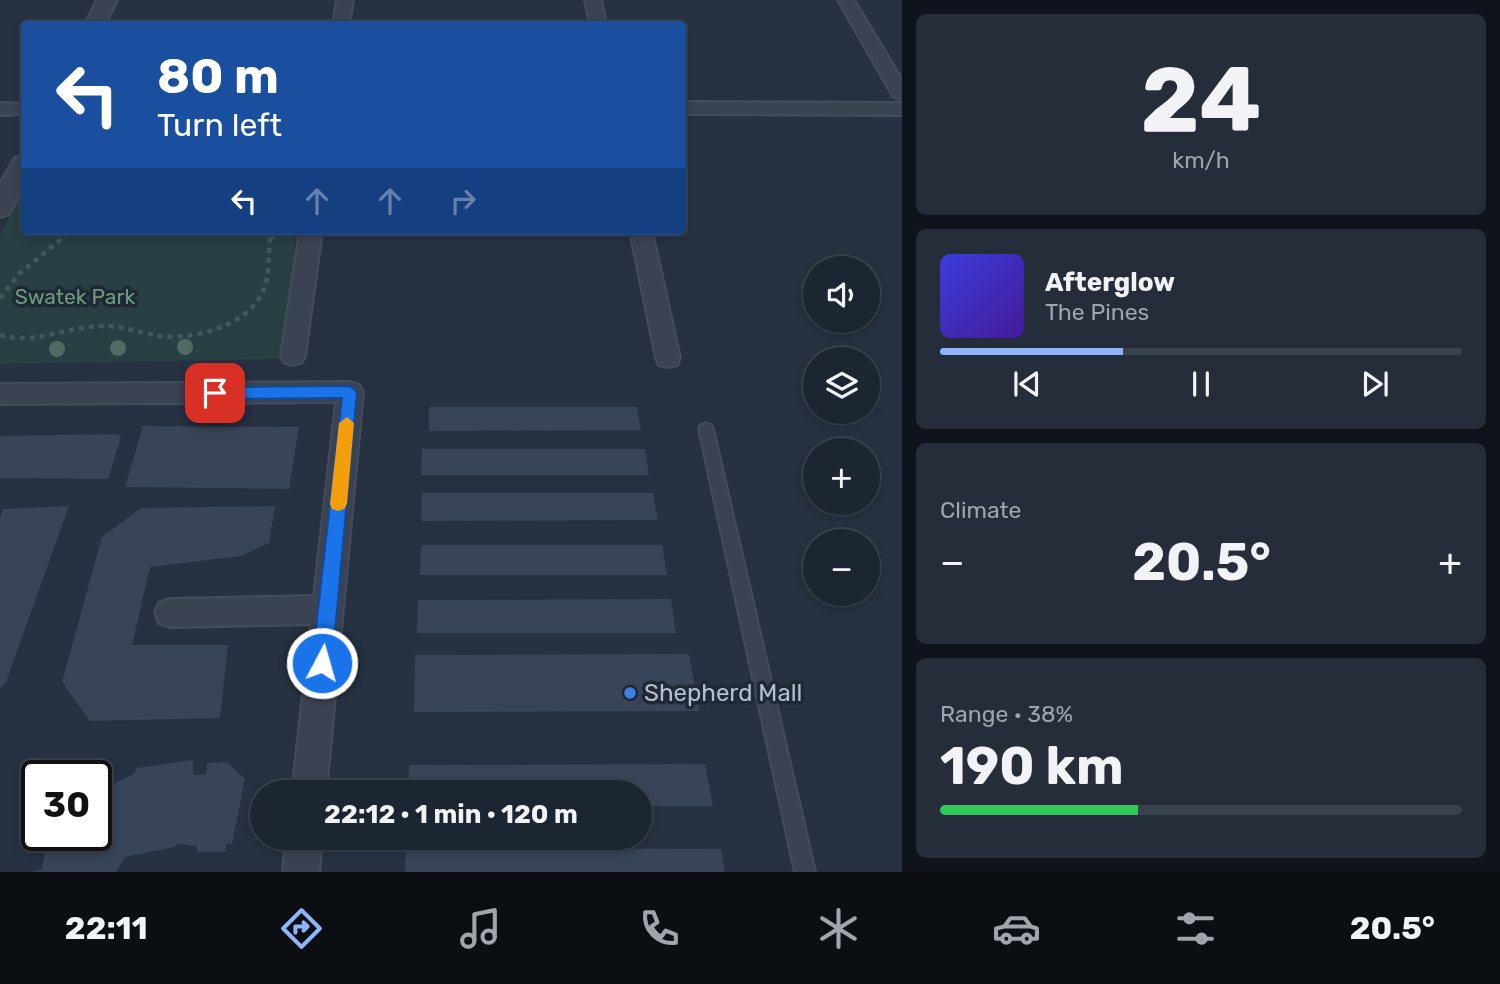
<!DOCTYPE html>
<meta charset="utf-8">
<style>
:root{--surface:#1c2532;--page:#252d3a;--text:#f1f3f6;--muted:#a0a5ac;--line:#3a424d;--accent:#8fb4f9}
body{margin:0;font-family:Rubik,sans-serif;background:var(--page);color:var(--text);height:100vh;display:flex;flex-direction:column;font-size:26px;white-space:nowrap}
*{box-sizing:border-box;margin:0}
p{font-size:23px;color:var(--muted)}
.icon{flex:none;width:38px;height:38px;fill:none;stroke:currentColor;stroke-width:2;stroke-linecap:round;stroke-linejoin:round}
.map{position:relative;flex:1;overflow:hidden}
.panel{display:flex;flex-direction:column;gap:14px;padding:14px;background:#0f141c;width:598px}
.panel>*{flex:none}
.top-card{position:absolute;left:21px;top:21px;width:665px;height:214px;border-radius:7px;box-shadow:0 4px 10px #0003,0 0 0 2px var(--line);background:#1a4fa0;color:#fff;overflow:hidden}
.controls{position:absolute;left:803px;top:256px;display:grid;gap:14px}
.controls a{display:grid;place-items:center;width:77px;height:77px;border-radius:50%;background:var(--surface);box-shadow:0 4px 10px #0003,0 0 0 2px var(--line);font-size:35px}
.speed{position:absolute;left:21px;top:760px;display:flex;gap:14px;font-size:35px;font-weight:700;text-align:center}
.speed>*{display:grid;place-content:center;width:91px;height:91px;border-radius:50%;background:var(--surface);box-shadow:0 4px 10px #0003,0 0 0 2px var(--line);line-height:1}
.speed .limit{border:4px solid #111;border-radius:10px;background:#fff;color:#111}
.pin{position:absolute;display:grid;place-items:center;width:60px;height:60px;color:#fff;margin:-30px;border-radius:14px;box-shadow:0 4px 10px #0006}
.me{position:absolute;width:77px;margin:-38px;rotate:6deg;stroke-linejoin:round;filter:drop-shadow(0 0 5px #0008)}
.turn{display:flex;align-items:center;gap:24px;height:147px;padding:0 21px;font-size:32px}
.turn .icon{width:91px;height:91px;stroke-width:2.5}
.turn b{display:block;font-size:49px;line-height:60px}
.lanes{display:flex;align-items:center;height:66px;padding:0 21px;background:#0003;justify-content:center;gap:35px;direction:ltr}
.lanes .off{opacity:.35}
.big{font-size:52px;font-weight:700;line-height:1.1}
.panel .widget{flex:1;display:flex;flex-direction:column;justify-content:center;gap:10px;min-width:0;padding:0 24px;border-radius:10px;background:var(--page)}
.panel .dial{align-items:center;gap:0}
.dial b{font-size:91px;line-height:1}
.song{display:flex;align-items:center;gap:21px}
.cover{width:84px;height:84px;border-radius:10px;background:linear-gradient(135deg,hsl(240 70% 55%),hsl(260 70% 35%))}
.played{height:7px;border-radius:4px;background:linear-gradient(90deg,var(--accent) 35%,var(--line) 35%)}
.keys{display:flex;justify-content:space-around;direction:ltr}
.heat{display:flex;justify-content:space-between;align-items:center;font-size:38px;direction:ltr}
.charge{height:10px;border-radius:5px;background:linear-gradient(90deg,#34c759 38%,var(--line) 0)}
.trip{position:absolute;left:250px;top:780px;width:402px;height:70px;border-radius:35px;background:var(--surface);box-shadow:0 4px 10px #0003,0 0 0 2px var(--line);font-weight:700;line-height:70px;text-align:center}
.tab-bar{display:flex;height:112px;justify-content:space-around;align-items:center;background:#0b0f14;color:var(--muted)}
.tab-bar .icon{width:49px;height:49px}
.tab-bar .current{color:var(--accent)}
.tab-bar b{font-size:32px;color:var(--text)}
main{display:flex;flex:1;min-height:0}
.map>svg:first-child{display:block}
.green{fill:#283f43}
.building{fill:#384558}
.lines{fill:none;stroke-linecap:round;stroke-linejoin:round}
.service-casing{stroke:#444c5b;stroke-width:4}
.minor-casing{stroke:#444c5b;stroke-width:4}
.tertiary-casing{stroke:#444c5b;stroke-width:4}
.path{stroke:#42585b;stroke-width:4.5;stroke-dasharray:5 5;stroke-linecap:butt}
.service{fill:#3b4352;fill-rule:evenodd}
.minor{fill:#3b4352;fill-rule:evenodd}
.tertiary{fill:#3b4352;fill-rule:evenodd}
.tree{fill:#4e6c61}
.route{fill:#1a73e8;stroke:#114b97;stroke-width:2}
.slow{fill:#f59e0b}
.shop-dot{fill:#3f7fe0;stroke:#1f2837;stroke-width:2.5}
.labels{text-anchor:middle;stroke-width:7;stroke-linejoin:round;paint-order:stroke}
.park-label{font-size:21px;fill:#6f9d7b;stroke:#1f2837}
.near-poi-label{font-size:24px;fill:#b8bfcc;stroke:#1f2837;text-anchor:start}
</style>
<main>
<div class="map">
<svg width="902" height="872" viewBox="0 0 902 872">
<rect width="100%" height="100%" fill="#263142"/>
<path class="green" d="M24,186V231H295L294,275L281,359L0,364V235Z"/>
<path class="building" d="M429,407H637L641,430L429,431Z
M143,426L299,427L289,489L125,487Z
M117,434L121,437L108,479L0,478V436Z
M422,449H645L649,475H421Z
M422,493H653L658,520L421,521Z
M69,506L6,682L0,689V518L3,509Z
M275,506L269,543L241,556L150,567L132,645H228L220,718L90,721L62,682L102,537L141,508Z
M421,545H662L667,575H420Z
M671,599L676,633H417L418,600Z
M689,654L699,711L414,712L415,655Z
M193,760V775L206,774L207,763L227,762L245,779L232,844L227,843L225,852H197V846L178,844L174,847L125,857L116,872H32L41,869L50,835H96V793L134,774L137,768Z
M705,764L713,806H640V793H408L409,765Z
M406,848L721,849L725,872H405Z"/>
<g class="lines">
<g class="service-casing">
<path id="service" d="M706,423L711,425L713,429L815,872H795L699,429L701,425Z"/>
</g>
<g class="minor-casing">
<path id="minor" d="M337,0H353L349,24H333Z
M585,0H601L606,24H590Z
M838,0H854L902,80V101L893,96Z
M682,102L902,103V115L682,114Z
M0,103L24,104V114L0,115Z
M300,231H322L305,356L302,362L293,365L284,362L281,356Z
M630,231H652L680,358L677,365L668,367L659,365L656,358Z
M350,382L359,385L363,392L326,793H292L311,624L170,627L159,623L155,613L159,603L170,599L314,596L336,402L0,404V384Z
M286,838H322L319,872H283Z"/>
</g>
<g class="tertiary-casing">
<path id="tertiary" d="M97,0H117L105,24H85Z
M24,155V186L9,214L0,217V184L15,158Z"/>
</g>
<path class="path" d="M270,238L286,231
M0,298L20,273L71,231
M0,335C36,345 65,327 101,326C121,325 140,333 159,336C194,340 248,326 263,291C270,276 268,255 270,238L267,231"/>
<use href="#service" class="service"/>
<use href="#minor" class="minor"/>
<use href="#tertiary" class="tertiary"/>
</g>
<g class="tree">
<circle cx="185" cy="347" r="8"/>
<circle cx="118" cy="348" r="8"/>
<circle cx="57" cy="349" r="8"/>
</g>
<path class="route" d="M350,386L357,392L332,663L329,669L322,672L315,669L312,663L342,398L215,399L208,393L215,387Z"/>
<path class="slow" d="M347,417L354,423L347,504L344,509L338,511L332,509L330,504L339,423Z"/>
<circle class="shop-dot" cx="630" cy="693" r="7"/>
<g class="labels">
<g class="park-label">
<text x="75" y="304">Swatek Park</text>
</g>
<g class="near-poi-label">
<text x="644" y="701">Shepherd Mall</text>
</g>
</g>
</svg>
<div class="controls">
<a><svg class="icon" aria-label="sound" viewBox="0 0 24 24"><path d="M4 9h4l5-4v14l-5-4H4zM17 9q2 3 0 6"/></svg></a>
<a><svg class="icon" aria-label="layers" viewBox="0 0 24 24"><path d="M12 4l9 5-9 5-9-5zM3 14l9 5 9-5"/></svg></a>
<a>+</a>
<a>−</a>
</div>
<div class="speed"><div class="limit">30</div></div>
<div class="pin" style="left:215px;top:393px;background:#d93025"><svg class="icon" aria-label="arrive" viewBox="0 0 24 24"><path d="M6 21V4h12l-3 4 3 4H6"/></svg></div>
<svg class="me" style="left:322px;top:663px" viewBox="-20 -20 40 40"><circle r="17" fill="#1a73e8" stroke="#fff" stroke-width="3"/><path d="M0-11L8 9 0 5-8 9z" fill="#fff"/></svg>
<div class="trip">22:12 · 1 min · 120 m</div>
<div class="top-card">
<div class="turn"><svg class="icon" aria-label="left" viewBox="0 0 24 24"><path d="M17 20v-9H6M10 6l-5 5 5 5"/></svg><div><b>80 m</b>Turn left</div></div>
<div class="lanes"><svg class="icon" aria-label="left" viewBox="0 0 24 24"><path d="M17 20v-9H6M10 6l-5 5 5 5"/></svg><svg class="icon off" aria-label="ahead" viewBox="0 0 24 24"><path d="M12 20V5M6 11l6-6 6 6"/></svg><svg class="icon off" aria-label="ahead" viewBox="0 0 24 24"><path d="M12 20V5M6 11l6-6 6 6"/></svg><svg class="icon off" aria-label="right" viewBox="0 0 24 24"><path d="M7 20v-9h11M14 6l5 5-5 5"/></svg></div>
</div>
</div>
<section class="panel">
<div class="widget dial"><b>24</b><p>km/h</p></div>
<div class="widget">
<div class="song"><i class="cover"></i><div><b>Afterglow</b><p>The Pines</p></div></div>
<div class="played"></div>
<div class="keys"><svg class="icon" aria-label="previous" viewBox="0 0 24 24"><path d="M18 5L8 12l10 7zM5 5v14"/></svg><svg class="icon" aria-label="pause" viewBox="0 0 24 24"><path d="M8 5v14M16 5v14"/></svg><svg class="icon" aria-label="next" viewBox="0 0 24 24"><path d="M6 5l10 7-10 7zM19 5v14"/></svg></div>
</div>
<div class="widget"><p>Climate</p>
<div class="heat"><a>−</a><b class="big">20.5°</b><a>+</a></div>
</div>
<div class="widget"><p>Range · 38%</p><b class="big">190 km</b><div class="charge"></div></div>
</section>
</main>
<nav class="tab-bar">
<b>22:11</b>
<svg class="icon current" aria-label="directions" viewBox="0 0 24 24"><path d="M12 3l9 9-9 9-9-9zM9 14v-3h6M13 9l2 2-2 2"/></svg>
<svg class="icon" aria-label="music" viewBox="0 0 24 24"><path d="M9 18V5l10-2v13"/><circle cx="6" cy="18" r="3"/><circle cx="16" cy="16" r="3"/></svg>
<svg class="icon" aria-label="phone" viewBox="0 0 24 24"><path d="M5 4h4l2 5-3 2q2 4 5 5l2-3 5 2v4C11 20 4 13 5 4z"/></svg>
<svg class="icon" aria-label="climate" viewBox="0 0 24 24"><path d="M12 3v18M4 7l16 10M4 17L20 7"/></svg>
<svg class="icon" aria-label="car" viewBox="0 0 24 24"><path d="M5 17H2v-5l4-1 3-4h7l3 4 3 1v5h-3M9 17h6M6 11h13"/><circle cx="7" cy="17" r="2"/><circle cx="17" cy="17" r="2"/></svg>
<svg class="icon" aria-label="filters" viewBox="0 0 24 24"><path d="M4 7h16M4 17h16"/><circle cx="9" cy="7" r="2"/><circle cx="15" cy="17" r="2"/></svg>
<b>20.5°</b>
</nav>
